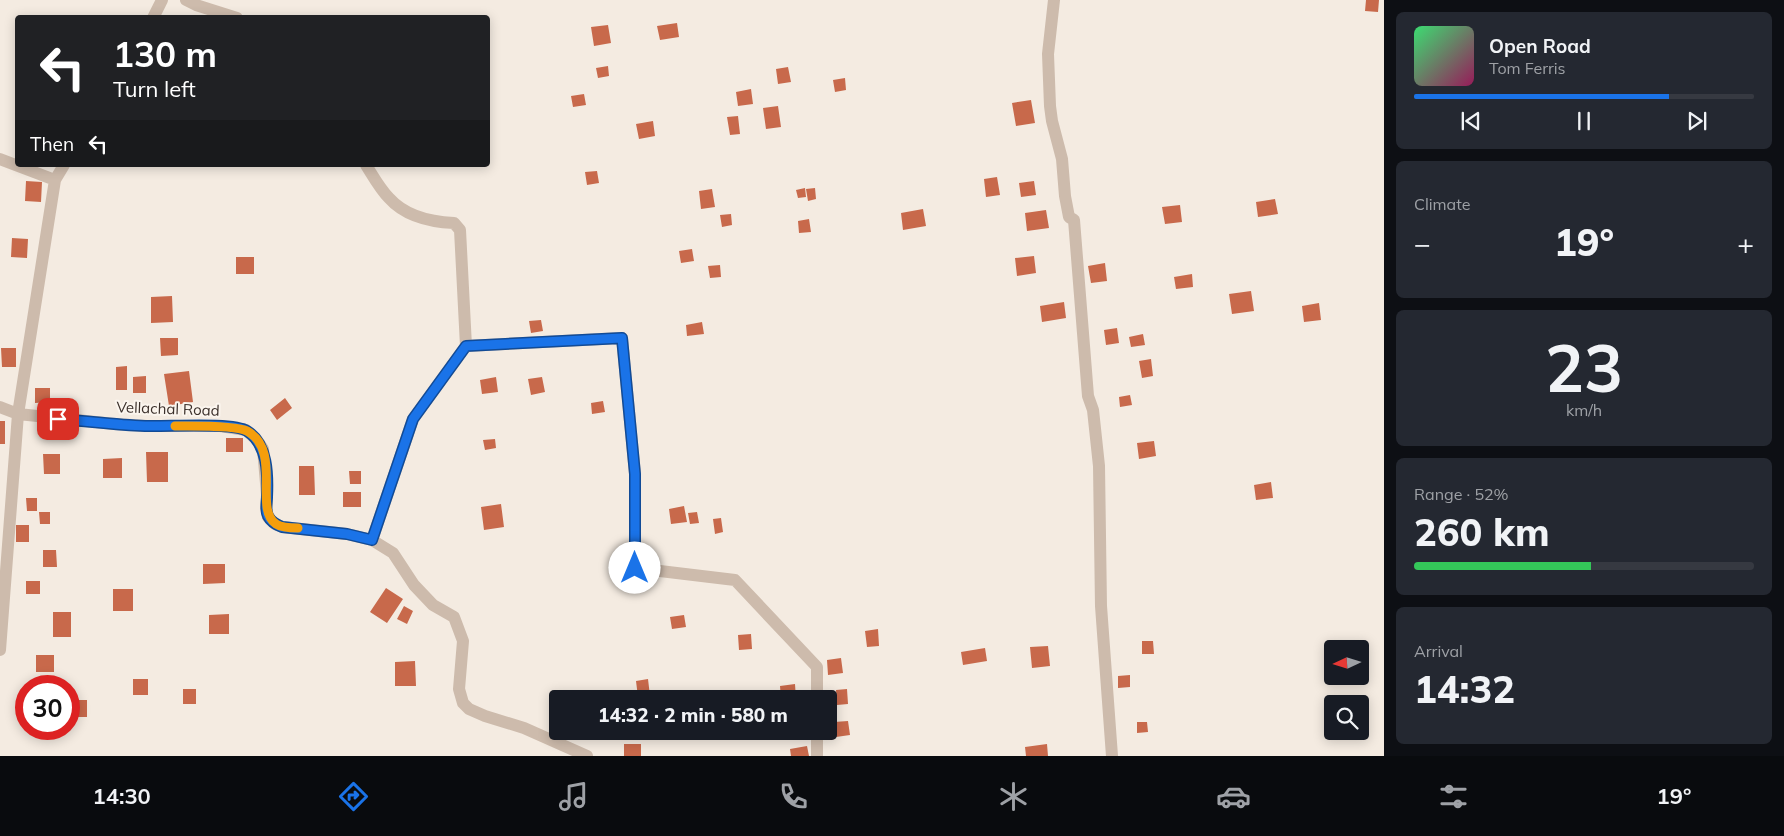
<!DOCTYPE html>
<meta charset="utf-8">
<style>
:root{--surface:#171b24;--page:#242831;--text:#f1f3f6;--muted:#9ea1a6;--line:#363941;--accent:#1a73e8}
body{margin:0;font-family:Mulish,sans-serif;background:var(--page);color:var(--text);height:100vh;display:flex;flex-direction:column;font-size:19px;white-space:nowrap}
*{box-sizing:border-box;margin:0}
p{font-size:16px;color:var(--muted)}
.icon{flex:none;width:28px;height:28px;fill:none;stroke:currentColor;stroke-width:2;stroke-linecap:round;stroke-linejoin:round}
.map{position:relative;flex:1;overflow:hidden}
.details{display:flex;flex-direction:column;gap:12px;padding:12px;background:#0d0f14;width:400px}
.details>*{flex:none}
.banner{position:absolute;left:15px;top:15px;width:475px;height:152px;border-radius:5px;box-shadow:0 2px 12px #0003;background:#202124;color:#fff;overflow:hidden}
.needle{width:32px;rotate:266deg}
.fabs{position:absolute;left:1324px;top:640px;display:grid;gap:10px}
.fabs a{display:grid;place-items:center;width:45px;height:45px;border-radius:5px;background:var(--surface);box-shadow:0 2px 12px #0003;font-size:25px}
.speed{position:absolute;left:15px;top:675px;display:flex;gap:10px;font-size:25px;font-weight:700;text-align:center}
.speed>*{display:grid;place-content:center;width:65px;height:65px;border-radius:50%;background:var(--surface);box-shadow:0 2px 12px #0003;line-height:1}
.speed .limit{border:8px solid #d22;background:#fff;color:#111}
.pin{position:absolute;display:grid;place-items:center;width:42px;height:42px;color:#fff;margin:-21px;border-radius:10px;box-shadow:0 2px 8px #0006}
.me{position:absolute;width:55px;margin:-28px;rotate:0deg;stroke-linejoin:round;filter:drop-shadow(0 0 4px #0008)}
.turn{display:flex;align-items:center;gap:18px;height:105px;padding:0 15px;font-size:22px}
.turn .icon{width:65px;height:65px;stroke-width:2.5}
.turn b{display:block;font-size:35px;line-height:42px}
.then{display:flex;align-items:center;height:48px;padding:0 15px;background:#0003;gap:10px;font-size:19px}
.big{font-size:38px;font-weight:800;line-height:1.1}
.details .widget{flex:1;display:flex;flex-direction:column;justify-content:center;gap:8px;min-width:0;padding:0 18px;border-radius:8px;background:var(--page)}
.details .dial{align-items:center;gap:0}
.dial b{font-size:65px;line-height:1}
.song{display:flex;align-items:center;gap:15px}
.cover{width:60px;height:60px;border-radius:8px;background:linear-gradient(135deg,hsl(140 70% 55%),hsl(330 70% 35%))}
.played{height:5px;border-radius:2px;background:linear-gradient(90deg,var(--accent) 75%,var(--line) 75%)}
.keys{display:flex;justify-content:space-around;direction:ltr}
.heat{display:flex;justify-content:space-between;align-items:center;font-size:28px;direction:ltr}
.charge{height:8px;border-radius:4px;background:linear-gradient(90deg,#34c759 52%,var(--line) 0)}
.trip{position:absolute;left:549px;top:690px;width:288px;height:50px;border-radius:5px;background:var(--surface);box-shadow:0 2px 12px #0003;font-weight:800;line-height:50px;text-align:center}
.tab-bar{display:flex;height:80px;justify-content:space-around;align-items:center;background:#090b0e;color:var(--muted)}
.tab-bar .icon{width:35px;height:35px}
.tab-bar .selected{color:var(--accent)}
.tab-bar b{font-size:22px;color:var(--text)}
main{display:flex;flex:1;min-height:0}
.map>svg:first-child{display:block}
.building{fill:#c8694b}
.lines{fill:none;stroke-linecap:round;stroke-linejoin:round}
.minor{stroke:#cdbbac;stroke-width:12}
.route-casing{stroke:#114b97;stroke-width:12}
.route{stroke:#1a73e8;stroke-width:9}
.slow{stroke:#f59e0b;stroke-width:9}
.labels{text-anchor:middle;stroke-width:4;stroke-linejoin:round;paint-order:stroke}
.street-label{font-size:15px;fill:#3b302b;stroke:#fbf5ee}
</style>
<main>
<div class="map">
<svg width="1384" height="756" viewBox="0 0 1384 756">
<rect width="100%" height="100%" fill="#f4ebe1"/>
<path class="building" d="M1366,0H1379L1378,12L1365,11Z
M677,23L679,37L660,40L657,26Z
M608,25L611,43L594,46L591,27Z
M608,66L609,76L598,78L596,68Z
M788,67L791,82L778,84L776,69Z
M845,78L846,90L835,92L833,80Z
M751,89L753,104L738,106L736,92Z
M584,94L586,105L573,107L571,96Z
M1031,100L1035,123L1016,126L1012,103Z
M778,106L781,127L766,129L763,108Z
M738,116L740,134L730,135L727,117Z
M653,121L655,136L639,139L636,124Z
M597,171L599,183L587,185L585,172Z
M997,177L1000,195L986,197L984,179Z
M26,181L42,182L41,202L25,201Z
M1034,181L1036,195L1021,197L1019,183Z
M805,188L806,197L798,198L796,190Z
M815,188L816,199L808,201L806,189Z
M712,189L715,207L701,209L699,191Z
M1275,199L1278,214L1258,217L1256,202Z
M1180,205L1182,222L1165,224L1162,207Z
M923,209L926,226L903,230L901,213Z
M1046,210L1049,228L1027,231L1025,213Z
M731,214L732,225L722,227L720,215Z
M809,219L811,232L799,233L798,221Z
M12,238L28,239L27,258L11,257Z
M692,249L694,261L681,263L679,251Z
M1034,256L1036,273L1017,276L1015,258Z
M236,257H254V274H236Z
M1105,263L1107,281L1091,283L1088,266Z
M720,265L721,277L710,278L708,266Z
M1192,274L1193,287L1176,289L1174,277Z
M1251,291L1254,311L1232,314L1229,294Z
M172,296L173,322L151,323V297Z
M1064,302L1066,318L1042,322L1040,306Z
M1319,303L1321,320L1304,322L1302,306Z
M541,320L543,331L531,333L529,321Z
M702,322L704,334L687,336L686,325Z
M1117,328L1119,343L1106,345L1104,330Z
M1143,334L1145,345L1131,347L1129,337Z
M160,338H178V355L161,356Z
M1,348H16V367H2Z
M1151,359L1153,376L1142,378L1139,361Z
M127,366V390H116V367Z
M189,371L193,402L169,406L164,374Z
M146,376V393H133V377Z
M496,377L498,392L482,394L480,380Z
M542,377L545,392L531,395L528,379Z
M35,388H50V402L35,403Z
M1130,395L1132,405L1120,407L1119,397Z
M285,398L292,408L277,420L270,410Z
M603,401L605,412L592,414L591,403Z
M0,421H5V444H0Z
M226,438H243V452H226Z
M495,439L496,448L485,450L483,440Z
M1154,441L1156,456L1139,459L1137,443Z
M146,452H168V482H147Z
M43,454H60V474H44Z
M122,458V478H103V459Z
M299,466H314L315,495H299Z
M349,471H361V484H350Z
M1271,482L1273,498L1256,500L1254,485Z
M343,492H361V507H343Z
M26,498H37V511H27Z
M501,504L504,527L484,530L481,507Z
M684,506L687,522L671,524L669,509Z
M39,512H50V524H40Z
M697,512L699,523L690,524L688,513Z
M721,518L723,532L715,534L713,519Z
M16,525H29V542H16Z
M43,550H56L57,567H43Z
M203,564H225V583L203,584Z
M26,581H40V594H26Z
M386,588L403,599L387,623L370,612Z
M113,589H133V611H113Z
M404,606L413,611L407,624L397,619Z
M53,612H71V637H53Z
M229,614V634H209V615Z
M684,615L686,627L672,629L670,617Z
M878,629L879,646L867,647L865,631Z
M751,634L752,649L739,650L738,635Z
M1142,641H1153L1154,654H1142Z
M1048,646L1050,666L1032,668L1030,647Z
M985,648L987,661L963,665L961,652Z
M36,655H54V672H36Z
M841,658L843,673L828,675L827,660Z
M415,661L416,686H395V662Z
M1130,675V687L1118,688V676Z
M133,679H148V695H133Z
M648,679L650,696L638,697L636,681Z
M795,684L796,699H781L780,686Z
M183,689H196V704H183Z
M847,689L848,704L837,705L836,690Z
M75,700H87V717H75Z
M848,721L850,735L836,737L834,722Z
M1137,722H1147L1148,732L1137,733Z
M624,744H641V756H624Z
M1047,744L1048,756H1026L1025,747Z
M807,746L809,756H791L790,749Z"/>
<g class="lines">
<path class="minor" d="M186,0L196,5L237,18
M1054,0L1048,54L1050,106L1052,121L1062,159L1065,196L1069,217L1074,220L1088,396L1093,410L1099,466L1101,606L1112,756
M153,18L162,0
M0,159L55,180
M366,165C373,176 380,189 389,198C405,216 431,222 454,223L460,230L466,346
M0,407L18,414L115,424L147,426H220L246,430L256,439L263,449L267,495L266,509L268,517L275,524L283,527L347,534L372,540L393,553L414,585L433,605L454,617L463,641L459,689L463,703L469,709L485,716L524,728L587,756
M372,540L413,419L466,346L622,338L635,474V568L735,580L817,667V699
M0,650L18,414L55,180L64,165
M817,756V731"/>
</g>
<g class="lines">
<g class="route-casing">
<path id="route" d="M58,419C87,421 116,425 145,426C166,427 233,422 247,431C268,444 268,475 267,497C267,503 265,510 268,516C271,522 277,525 282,527L347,534L372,540L413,419L466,346L622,338L635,474V568"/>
</g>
<use href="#route" class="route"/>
<path class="slow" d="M175,426C189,426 236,425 247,431C283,451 253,509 276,524C282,528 291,528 298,528"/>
</g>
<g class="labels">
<g class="street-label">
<text transform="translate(168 409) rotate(2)" y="5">Vellachal Road</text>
</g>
</g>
</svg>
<div class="fabs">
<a><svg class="needle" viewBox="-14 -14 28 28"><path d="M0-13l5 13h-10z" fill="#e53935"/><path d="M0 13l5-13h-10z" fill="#9ea1a6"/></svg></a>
<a><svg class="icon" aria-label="search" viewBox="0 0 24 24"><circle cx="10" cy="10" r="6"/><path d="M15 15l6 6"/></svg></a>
</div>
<div class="speed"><div class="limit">30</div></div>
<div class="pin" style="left:58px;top:419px;background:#d93025"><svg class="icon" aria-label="arrive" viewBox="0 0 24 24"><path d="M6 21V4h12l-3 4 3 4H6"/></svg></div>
<svg class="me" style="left:635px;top:568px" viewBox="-20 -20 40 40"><circle r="19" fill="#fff"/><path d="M0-13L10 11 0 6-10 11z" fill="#1a73e8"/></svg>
<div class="trip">14:32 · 2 min · 580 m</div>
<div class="banner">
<div class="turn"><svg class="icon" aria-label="left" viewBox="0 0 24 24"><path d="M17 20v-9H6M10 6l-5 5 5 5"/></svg><div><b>130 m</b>Turn left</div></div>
<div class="then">Then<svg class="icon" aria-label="left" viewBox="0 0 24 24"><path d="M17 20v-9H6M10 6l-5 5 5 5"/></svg></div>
</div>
</div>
<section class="details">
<div class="widget">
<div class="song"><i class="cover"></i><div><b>Open Road</b><p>Tom Ferris</p></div></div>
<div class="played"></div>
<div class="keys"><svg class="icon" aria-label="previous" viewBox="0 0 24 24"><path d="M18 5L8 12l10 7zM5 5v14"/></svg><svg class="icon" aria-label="pause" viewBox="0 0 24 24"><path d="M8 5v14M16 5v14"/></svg><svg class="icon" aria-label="next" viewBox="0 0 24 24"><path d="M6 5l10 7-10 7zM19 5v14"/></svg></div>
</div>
<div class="widget"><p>Climate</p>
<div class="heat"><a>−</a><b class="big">19°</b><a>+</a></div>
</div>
<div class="widget dial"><b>23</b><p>km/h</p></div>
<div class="widget"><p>Range · 52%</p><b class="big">260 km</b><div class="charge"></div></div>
<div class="widget"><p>Arrival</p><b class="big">14:32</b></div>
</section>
</main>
<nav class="tab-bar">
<b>14:30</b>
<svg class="icon selected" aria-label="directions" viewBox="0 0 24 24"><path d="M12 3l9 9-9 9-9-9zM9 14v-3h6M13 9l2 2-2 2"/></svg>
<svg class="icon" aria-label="music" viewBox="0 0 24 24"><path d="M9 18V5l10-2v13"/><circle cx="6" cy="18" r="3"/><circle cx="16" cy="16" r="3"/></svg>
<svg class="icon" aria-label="phone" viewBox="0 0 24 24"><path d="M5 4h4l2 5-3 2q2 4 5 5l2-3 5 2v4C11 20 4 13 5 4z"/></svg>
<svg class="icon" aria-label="climate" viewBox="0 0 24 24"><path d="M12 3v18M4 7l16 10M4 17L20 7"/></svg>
<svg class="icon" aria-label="car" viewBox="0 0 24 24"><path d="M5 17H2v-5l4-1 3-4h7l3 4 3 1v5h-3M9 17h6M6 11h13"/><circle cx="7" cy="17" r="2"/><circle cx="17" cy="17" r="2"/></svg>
<svg class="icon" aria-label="filters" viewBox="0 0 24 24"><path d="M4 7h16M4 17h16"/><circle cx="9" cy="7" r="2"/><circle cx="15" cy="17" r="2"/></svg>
<b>19°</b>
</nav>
